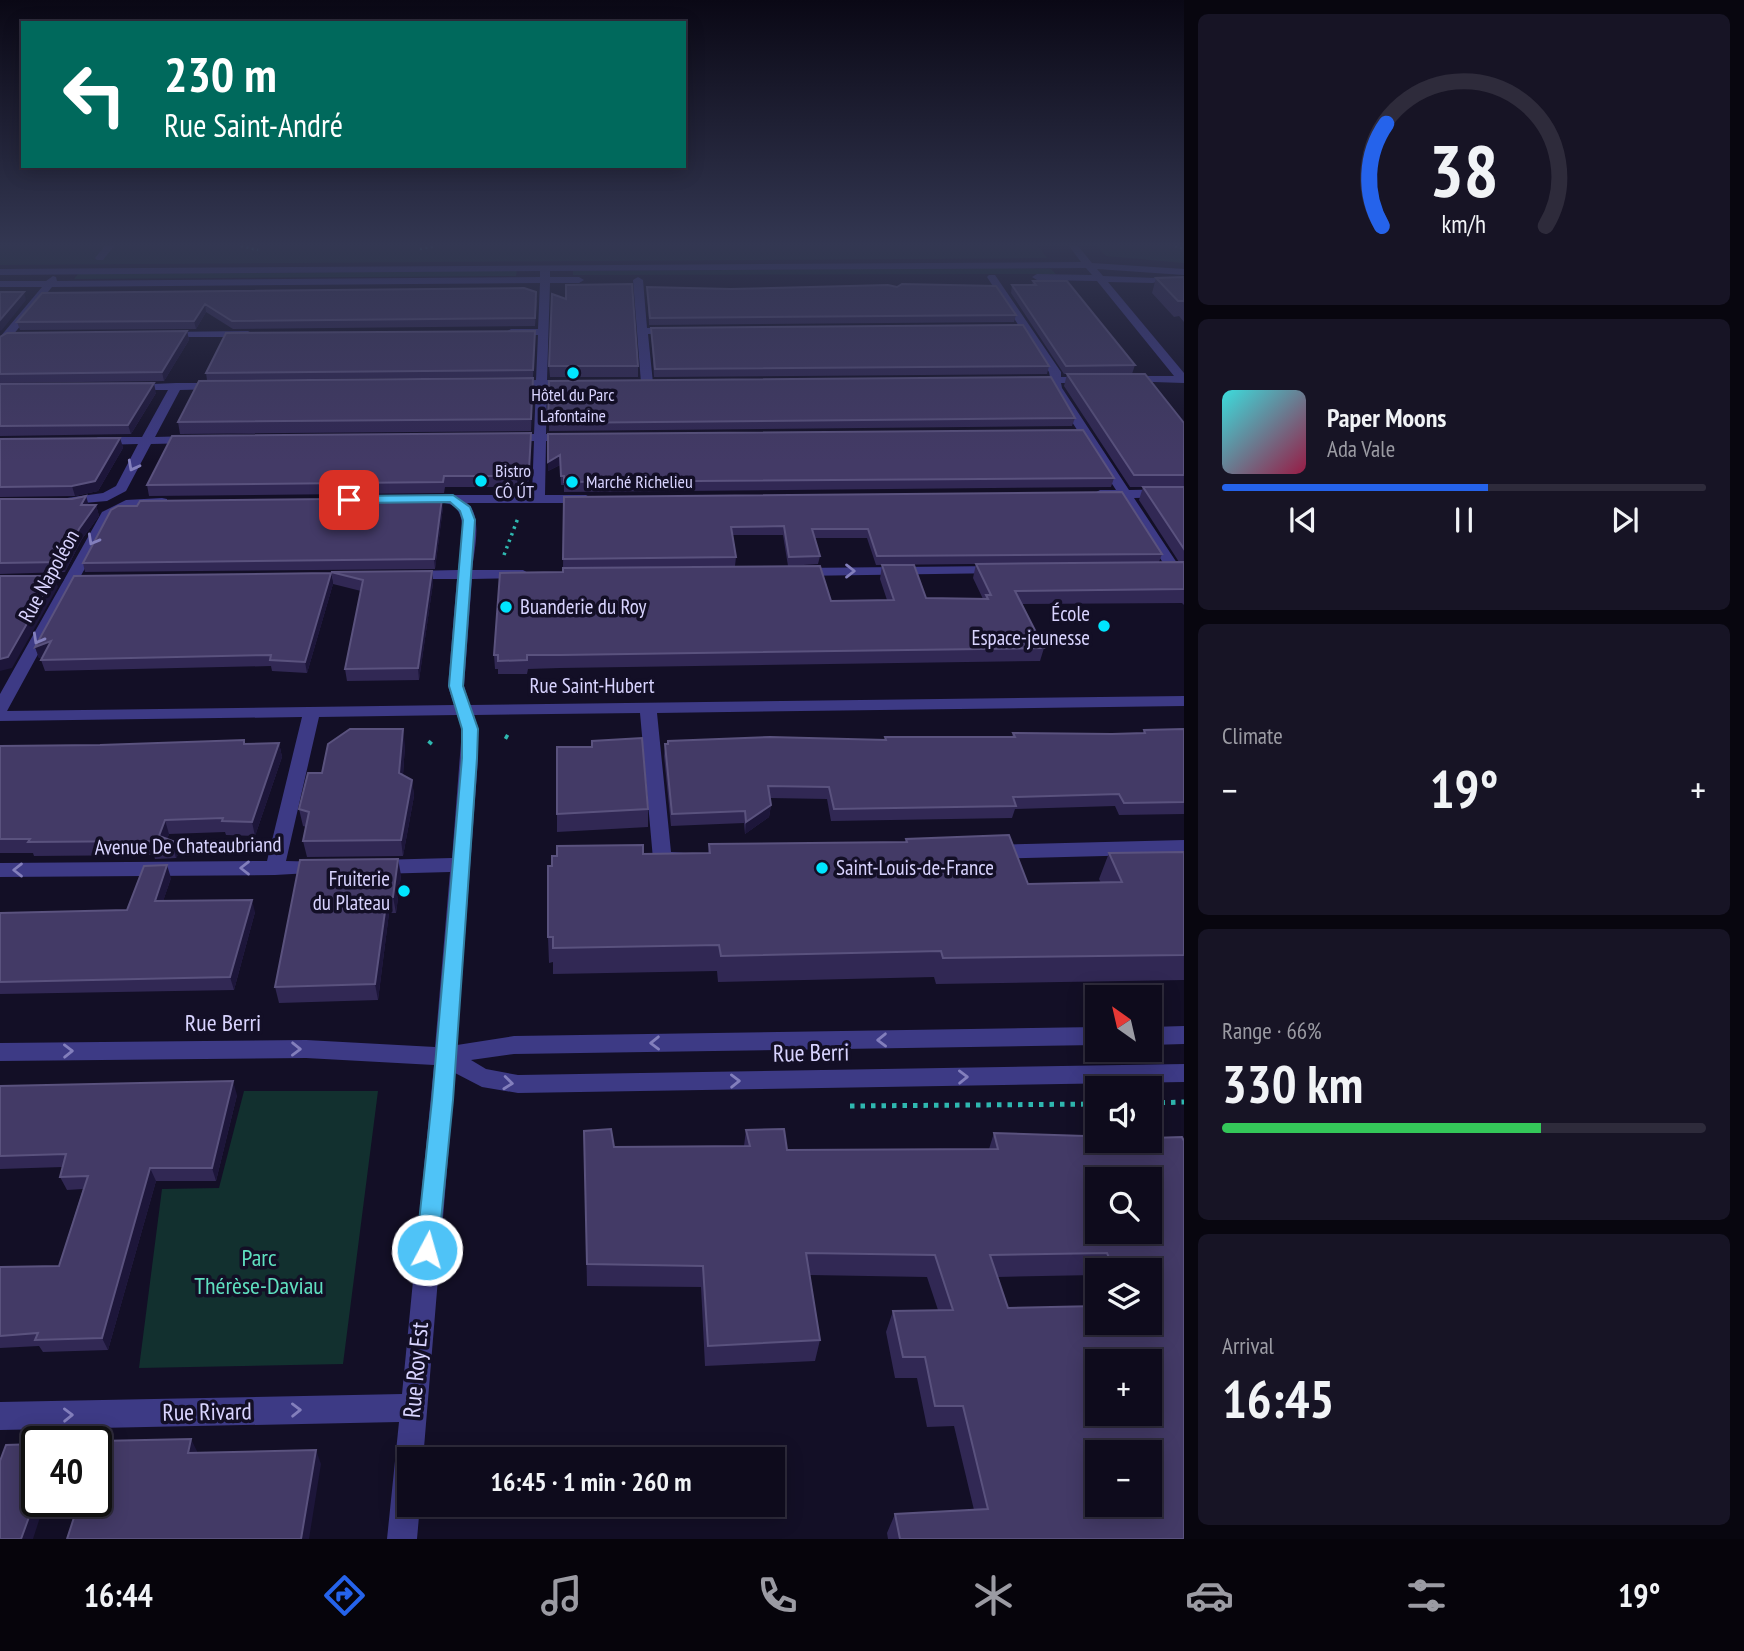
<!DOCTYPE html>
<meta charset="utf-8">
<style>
:root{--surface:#0e0b1c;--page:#171425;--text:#f1f3f6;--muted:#9b9ba3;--line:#2e2b3b;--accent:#2563eb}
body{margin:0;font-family:"PT Sans Narrow",sans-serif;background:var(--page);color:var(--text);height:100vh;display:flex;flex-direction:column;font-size:26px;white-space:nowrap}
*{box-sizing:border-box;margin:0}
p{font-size:23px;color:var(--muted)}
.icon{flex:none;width:38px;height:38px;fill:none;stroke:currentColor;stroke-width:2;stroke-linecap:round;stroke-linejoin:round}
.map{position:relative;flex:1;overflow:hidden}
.drawer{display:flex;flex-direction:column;gap:14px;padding:14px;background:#08060f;width:560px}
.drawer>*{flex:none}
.top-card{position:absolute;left:21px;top:21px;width:665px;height:147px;border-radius:0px;box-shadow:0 4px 18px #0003,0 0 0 2px var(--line);background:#00695c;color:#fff;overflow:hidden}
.needle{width:46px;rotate:326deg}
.fabs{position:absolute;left:1085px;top:985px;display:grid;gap:14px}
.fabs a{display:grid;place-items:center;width:77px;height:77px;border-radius:0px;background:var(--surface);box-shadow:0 4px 18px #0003,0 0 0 2px var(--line);font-size:35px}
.speed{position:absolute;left:21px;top:1426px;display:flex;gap:14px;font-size:35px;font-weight:700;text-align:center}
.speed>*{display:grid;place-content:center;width:91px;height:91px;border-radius:50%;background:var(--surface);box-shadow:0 4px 18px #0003,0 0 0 2px var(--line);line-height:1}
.speed .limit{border:4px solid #111;border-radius:10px;background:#fff;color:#111}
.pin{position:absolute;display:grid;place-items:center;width:60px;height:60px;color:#fff;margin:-30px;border-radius:14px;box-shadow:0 4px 10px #0006}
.me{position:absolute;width:77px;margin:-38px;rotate:6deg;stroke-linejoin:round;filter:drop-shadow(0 0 5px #0008)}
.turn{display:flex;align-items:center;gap:24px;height:147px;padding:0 28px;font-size:32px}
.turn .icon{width:91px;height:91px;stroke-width:2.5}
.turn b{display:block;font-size:49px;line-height:60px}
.big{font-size:52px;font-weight:800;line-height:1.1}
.drawer .widget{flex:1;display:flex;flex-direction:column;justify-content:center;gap:10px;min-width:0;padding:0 24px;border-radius:10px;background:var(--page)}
.drawer .dial{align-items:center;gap:0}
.dial svg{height:182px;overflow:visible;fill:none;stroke:var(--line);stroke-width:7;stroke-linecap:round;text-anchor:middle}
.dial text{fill:var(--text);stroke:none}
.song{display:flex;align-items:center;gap:21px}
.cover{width:84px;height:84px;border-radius:10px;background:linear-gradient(135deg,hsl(180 70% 55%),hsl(340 70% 35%))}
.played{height:7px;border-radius:4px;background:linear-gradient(90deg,var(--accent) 55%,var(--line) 55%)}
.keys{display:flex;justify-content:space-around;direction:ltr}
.heat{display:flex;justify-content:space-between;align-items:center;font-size:38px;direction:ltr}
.charge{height:10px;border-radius:5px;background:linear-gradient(90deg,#34c759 66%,var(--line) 0)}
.trip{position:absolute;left:397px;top:1447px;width:388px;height:70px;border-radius:0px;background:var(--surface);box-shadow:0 4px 18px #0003,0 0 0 2px var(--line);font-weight:800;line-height:70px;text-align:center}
.dock{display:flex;height:112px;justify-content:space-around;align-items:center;background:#06040b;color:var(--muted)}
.dock .icon{width:49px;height:49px}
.dock .current{color:var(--accent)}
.dock b{font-size:32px;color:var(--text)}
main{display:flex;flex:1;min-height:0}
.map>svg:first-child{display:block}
.green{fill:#12302f}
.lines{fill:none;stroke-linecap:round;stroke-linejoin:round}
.path-far3{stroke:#2fb8b0;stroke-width:2.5;stroke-dasharray:2 3.5;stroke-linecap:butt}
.path-far2{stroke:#2fb8b0;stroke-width:3.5;stroke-dasharray:2.5 4.5;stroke-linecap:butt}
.path-far1{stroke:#2fb8b0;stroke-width:4.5;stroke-dasharray:3.5 5;stroke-linecap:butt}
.path{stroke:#2fb8b0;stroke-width:5;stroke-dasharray:4.5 6;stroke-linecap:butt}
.minor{fill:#3d3a85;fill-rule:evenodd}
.wall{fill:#312854;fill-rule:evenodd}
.shaded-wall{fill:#1d163a}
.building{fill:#433a66;stroke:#5a527e;stroke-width:2;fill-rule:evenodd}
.oneway{stroke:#837fbc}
.route{fill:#4fc3f7;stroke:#337fa1;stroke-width:2}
.poi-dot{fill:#00e5ff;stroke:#130f26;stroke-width:2.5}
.labels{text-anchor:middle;stroke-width:7;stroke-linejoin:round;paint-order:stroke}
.far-poi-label{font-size:18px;fill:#d9d4ff;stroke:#130f26;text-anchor:start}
.street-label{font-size:21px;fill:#d9d4ff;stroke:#130f26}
.poi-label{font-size:21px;fill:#d9d4ff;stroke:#130f26;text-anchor:start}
.near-street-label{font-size:24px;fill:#d9d4ff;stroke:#130f26}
.near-park-label{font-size:24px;fill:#5fe0c0;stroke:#130f26}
</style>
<main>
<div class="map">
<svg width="1184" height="1539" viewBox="0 0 1184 1539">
<rect width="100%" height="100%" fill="#130f26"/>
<path class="green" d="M0,246H1038L1047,258L0,265Z
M1097,246H1184V263L1106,256Z
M992,268L1051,269L1056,274L573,275V271Z
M517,270L516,276L74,279L78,274Z
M244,1091H378L343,1364L139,1368L162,1189L219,1188Z"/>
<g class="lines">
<path class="path-far3" d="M241,246L258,250
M1175,246L1184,249
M420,249L437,246"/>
<path class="path-far2" d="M504,555L518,518"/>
<path class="path-far1" d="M505,736L512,740
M429,744L434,738"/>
<path class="path" d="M1150,1103L1184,1102
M850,1106L1097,1104"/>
<path class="minor" d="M105,246H114L103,260H97L95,258Z
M1069,246H1078L1092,263L1184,269V275L1097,269L1103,276L1156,278V282L1153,283L1108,282L1184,373V383L1123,381L1121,379L1127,376H1174L1097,281L1037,280L1032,277L1037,274L1092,275L1086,268L550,271V277H579L584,280L579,283H550L547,380H570L576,383L570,386L547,387L546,434L570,433L576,437L570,441H546L545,495H586L593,499L586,503H467C483,516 474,551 472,570H523L530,574L523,578L472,579L464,686L470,705L1184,696V706L657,713L671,852L686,853L688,858L686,863C676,866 665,867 655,864L653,859L640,713L474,715L478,729V758L457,1045L514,1036L1097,1027V1045L514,1054L471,1060L486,1069L518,1075L1184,1064V1082L518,1093L482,1087L455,1073L423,1460H410V1505H420L417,1539H387L399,1422L0,1430V1402L402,1394L434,1065L306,1058L0,1061V1043L306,1040L435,1047L450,872L376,874L369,872L366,867L369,862L376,860L452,858L462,729L457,715L319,717L286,861L327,862L330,867L327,872L275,875L0,877V863L267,861L302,717L0,721V694L102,512L126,500L162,498L167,499V505L129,508L113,517L7,711L454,705L448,686L457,579H411L404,575L411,571L458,570C460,550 473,503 442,503C432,503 422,505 414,499L421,495H532L534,441L507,442L501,438L507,434H534L536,387H511L505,384L511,381L536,380L538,335H511L506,332L511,329H538L540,283L52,287L4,346L0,347V337L42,287H0V281H46L53,276L56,277L57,281L540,277V271L0,275V269L1081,262Z
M989,275H995L1061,372V377H1088L1094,380L1088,383H1061L1062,388L1129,490L1184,489V497L1134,498L1181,569L1179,572H1169L1121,498H1100L1093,494L1100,490H1116L1050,388V383H1029L1023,380L1029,377H1050L1049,372L987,277Z
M638,277L643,280L647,328L672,327L677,330L672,333L648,334L653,383L647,386L641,383L633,280Z
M164,332L248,331L253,334L248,337H160L159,335Z
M176,383H217L223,386L217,389L180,390L155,437L192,436L198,440L196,443L151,444L126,491L107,501L60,505V499L103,493L116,486L138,444L98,445L92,441L98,437H142L168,390H133L129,389V385Z
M999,566L1004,567L1006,570L1004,573L799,576L792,572L799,568Z
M1184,840V854L991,859L984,857L982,852L984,847L991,845Z
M1184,1026V1044L1150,1045V1027Z"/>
</g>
<path class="wall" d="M1184,277V322L1179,316L1174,317L1152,293L1156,278Z
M1033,281L1135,365L1132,374L1184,423V605L1182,603L1022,604L1044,648L1040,661L560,668L528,669L527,674H498V669H495L494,655L831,601L887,600L880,579L882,565L926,598L983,599L973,578L976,564L1179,562L1139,500L1143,487H1130L1064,386L1067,374H1064L1011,293L1012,285H1032Z
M647,287L1016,315L1014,322L649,325Z
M42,293L537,300L535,326L233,329L206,312L196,329L20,330L17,322Z
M651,328L1049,366L1047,374L654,377Z
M187,331L189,340L164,381L0,383V337Z
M535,338L533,377L207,380L206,373Z
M549,366H638V377H550Z
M533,378L531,431L180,434L178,422Z
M549,381L1075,418L1072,426L549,431Z
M0,384L156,393L131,434L0,436Z
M531,433L529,481L517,487H445L444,493L149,496L147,485Z
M548,434L1114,478L1111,487L564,492V485H561L560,465L548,471Z
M120,438L123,448L98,491L75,496L0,497V439Z
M564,497L1162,554L1159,562L876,565L867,538H814L820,556L818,564L788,566L783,535H733L736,557L735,566L563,568Z
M0,499L96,505L99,516L82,539L65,572L0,574Z
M443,507L435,569L85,572L83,563Z
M432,571L433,583L419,680L347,681L345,669L361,591L333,584L331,572Z
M333,584L307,673L272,671L271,666L45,671L41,660L43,657L39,658L35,647Z
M1184,729V814L1119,815L1115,806L1015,809L1012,818L831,821L827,799L770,798L771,805L769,817L745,834L744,823L671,826L664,756L665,744L885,740V737H1012L1013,733L1112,734L1143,733L1144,730Z
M244,740L245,744L279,743L282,757L255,836L226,835L225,832L169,834L167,839L173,841L178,855L176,858L155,859L154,855L34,856L33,853H0V746L100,745Z
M405,745L403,775L412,780L414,796L403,856L307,857L303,841L306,827L303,826L299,809L322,773Z
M557,747H592L648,809V827L557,832Z
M906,839L1028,884L1101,883L1099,879L1109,853L1184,852V980L936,984L934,977L718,982L717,971L553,974V962L549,963L548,937L643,854L708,853L709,844L905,842Z
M401,875L396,913H389L378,1000L279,1003L275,987Z
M171,878L163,901L255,912L234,990L0,994V913L127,910Z
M0,1086L237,1095L216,1181H156L108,1350L43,1352L39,1346L0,1348V1267L59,1266L83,1189L67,1190L60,1177L63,1167L0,1169Z
M1088,1127H1097V1141H1150V1135L1151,1138L1182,1137L1184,1141V1539H888L887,1533L895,1514L974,1510L954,1426L927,1427L917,1378H895L886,1332L893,1311L938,1310L927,1277L810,1275L820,1340L815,1361L705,1366L701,1287L587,1286L584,1131L611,1129L614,1147L744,1146L746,1130L784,1129L787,1150L989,1149L994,1133L1084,1136ZM1097,1180H1150V1232H1097ZM1097,1270H1150V1323H1097V1306L1008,1308L997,1277L1096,1275L1097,1278ZM1097,1362H1150V1414H1097ZM1097,1452H1150V1505H1097Z"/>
<path class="shaded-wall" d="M24,292L26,300L2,330L0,331V320Z
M205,304L206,312L196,329L194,321Z
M187,331L189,340L164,381L162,372Z
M533,378V390L531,431V419Z
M154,383L156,393L131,434L128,425Z
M531,433L529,481L517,487V476Z
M120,438L123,448L98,491L75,496L72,486Z
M560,455V465L548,471V462Z
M86,496L89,506L81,505Z
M442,498L443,507L435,569L434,559Z
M96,505L99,516L82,539L65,572L62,562L79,529Z
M432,571L433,583L419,680L418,668Z
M331,573L333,584L307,673L305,662Z
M54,576L58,587L12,668L0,671V659Z
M51,641L55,652L39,658L35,647Z
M403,729L405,745L402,789L399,773Z
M279,743L282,757L255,836L252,822Z
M412,780L414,796L403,856L401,840Z
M771,805L769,817L745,834L746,822Z
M165,820L169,834L165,845L159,836Z
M173,841L178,855L176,858L172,844Z
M398,859L401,875L396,913L393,897Z
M167,865L171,878L159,913L155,901Z
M387,897L389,913L378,1000L375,984Z
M252,900L255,912L234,990L230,977Z
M233,1081L237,1095L216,1181L212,1168Z
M150,1168L156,1181L108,1350L102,1338Z
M191,1439L198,1453H188Z
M316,1450L321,1464L309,1539H301Z
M37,1495V1502H45L33,1539H21Z"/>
<path class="building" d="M1184,277V301H1178L1156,278Z
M1033,281H1067L1135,365L1066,366L1012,285H1036Z
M632,284L638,366H549L552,294L566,299V285Z
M902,284L996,286L1016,315L650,318L647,287L731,289L888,285L897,287Z
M524,288L536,292L535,318L232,321L205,304L194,321L17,322L42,293Z
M0,292H24L0,320Z
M1023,325L1049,366L655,369L651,328Z
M187,331L162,372L0,374V337L7,333Z
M535,331L533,370L206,373L226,333Z
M1067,374H1145L1184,423V475H1134Z
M1051,377L1075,418L548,423L549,381Z
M533,378L531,419L178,422L199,381Z
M154,383L128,425L0,426V384Z
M1083,430L1114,478L564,482V476H561L560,455L548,462V434Z
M531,433L529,470L517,476H444L443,482L147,485L172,436Z
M120,438L95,481L72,486L0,487V439Z
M1143,487H1184V549Z
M1122,492L1162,554L877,556L868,529H812L820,556L789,557L784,526L731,527L736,557L563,559L564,497Z
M86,496L81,505H96L79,529L62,562L0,563V499H72Z
M442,498L434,559L83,563L111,510L118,506H137L140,501Z
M1184,562V589L1015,591L1044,648L560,655H527V660L498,661V655H494L500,573L563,572V568L820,566L831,601L894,600L882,565H914L926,598L988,599L986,595H991L976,564Z
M432,571L418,668L345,669L363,580L331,572Z
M331,573L305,662L270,660L271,655L41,660L51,641L35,647L74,576Z
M0,576H54L8,657L0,659Z
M350,729H403L399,773L412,780L401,840L303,841L309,812L299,809L308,773H322L328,744Z
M1184,729V802L1124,803L1119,794L1013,797L1016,806L834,809L829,787L768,786L771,805L746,822L745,811L672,814L665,744H668V741L770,737L886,740L885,737H1015L1013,733L1112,734L1145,733L1144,730Z
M642,738L648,809L557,814V747H592V741Z
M244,740V744L279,743L252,822L222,821L223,818L165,820L159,836L173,841L172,844L151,845L152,841L28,842L30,839H0V746L100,745Z
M1009,835L1028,884L1122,882L1109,853L1184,852V955L943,958L941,951L721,956L719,945L553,948V937H548V866H552V856H557V846L643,845V854L710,853L709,844L907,842L906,839Z
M398,859L393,897H387L375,984L275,987L300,860Z
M167,865L155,901L252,900L230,977L0,982V913L127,910L144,866Z
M233,1081L212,1168H150L102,1338L35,1340L38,1333L0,1336V1267L59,1266L88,1176L60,1177L66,1154L0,1156V1086Z
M1088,1127H1097V1141H1150V1135L1151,1138L1182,1137L1184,1141V1539H900L895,1514L988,1509L963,1406H935L925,1357H903L893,1311L953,1310L935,1255L806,1253L820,1340L708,1346L703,1266L587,1264L584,1131L611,1129L614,1147L750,1146L746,1130L784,1129L787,1150L998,1149L994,1133L1085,1136ZM1097,1180H1150V1232H1097ZM1107,1253L1114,1270H1150V1323H1097V1306L1008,1308L990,1255ZM1097,1362H1150V1414H1097ZM1097,1452H1150V1505H1097Z
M191,1439L188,1453L316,1450L301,1539H67L79,1502H96V1450L99,1441Z
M37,1444V1495L21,1539H0V1461L6,1445Z"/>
<defs><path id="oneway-chevron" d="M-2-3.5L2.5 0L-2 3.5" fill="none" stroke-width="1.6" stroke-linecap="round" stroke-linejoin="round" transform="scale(1.75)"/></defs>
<g class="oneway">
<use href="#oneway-chevron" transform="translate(133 466) rotate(118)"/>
<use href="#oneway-chevron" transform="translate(93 540) rotate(119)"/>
<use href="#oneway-chevron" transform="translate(850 571)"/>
<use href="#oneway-chevron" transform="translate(38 639) rotate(119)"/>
<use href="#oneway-chevron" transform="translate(245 868) rotate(180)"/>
<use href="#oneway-chevron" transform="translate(18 870) rotate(180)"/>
<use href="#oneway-chevron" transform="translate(882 1040) rotate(179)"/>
<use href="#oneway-chevron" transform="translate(655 1043) rotate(179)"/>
<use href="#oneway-chevron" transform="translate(296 1049) rotate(1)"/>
<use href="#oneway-chevron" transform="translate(68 1051) rotate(-1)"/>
<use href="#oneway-chevron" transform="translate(963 1077) rotate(-1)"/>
<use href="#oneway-chevron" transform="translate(735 1081) rotate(-1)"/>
<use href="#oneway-chevron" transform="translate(508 1083) rotate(6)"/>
<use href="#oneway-chevron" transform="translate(296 1410) rotate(-1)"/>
<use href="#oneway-chevron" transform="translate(68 1415) rotate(-1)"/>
</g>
<linearGradient id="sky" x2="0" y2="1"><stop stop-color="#0a0815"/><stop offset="0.53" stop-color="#333752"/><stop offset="1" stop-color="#333752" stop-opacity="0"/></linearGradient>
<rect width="1184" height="462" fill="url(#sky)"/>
<path class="route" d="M453,495L470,507L475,520L463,686L478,729L477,758L453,1100L438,1250L435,1258L427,1261L419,1258L416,1250L432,1100L462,758V729L449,686L463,520L460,511L450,502L349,503L343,500L349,496Z"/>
<g class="poi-dot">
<circle cx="573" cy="373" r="7"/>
<circle cx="481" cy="481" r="7"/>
<circle cx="572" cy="482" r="7"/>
<circle cx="506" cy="607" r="7"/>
<circle cx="1104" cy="626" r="7"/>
<circle cx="822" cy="868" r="7"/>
<circle cx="404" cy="891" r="7"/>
</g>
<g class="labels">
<g class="far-poi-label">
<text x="573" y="401" text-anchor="middle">Hôtel du Parc<tspan x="573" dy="21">Lafontaine</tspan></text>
<text x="495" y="477">Bistro<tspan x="495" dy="21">CÔ ÚT</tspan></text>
<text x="586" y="488">Marché Richelieu</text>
</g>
<g class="street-label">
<text transform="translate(49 576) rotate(-61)" y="7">Rue Napoléon</text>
<text x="592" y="693">Rue Saint-Hubert</text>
<text transform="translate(188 846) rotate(-1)" y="7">Avenue De Chateaubriand</text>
</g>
<g class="poi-label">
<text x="520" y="614">Buanderie du Roy</text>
<text x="1090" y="621" text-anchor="end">École<tspan x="1090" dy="24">Espace-jeunesse</tspan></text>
<text x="836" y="875">Saint-Louis-de-France</text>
<text x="390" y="886" text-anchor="end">Fruiterie<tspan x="390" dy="24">du Plateau</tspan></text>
</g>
<g class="near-street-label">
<text x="223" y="1031">Rue Berri</text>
<text transform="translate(811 1053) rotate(-1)" y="8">Rue Berri</text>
<text transform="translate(416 1370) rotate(-85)" y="8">Rue Roy Est</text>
<text transform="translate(207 1412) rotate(-1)" y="8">Rue Rivard</text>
</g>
<g class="near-park-label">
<text x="259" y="1266">Parc<tspan x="259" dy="28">Thérèse-Daviau</tspan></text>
</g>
</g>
</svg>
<div class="fabs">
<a><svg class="needle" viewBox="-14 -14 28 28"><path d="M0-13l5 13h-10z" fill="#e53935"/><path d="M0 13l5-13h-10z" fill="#9b9ba3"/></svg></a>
<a><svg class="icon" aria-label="sound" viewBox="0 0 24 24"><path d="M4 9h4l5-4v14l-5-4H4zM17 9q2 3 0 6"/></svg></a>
<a><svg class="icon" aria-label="search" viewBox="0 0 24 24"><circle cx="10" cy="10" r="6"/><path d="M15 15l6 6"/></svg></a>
<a><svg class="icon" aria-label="layers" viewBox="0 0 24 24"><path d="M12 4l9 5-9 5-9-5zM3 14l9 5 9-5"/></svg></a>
<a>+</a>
<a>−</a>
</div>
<div class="speed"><div class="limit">40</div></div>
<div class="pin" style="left:349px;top:500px;background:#d93025"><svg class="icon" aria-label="arrive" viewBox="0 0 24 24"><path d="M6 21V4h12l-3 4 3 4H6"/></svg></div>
<svg class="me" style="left:427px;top:1250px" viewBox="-20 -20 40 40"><circle r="17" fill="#4fc3f7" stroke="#fff" stroke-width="3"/><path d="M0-11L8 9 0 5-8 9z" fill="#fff"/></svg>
<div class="trip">16:45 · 1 min · 260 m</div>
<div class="top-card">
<div class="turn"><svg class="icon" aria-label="left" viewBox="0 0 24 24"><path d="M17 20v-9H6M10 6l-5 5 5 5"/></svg><div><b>230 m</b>Rue Saint-André</div></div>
</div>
</div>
<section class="drawer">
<div class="widget dial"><svg viewBox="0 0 100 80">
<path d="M14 69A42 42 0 1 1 86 69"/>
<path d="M14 69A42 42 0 0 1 16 24" stroke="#2563eb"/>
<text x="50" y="56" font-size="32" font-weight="700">38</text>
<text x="50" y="72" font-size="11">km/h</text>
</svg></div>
<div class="widget">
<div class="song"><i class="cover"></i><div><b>Paper Moons</b><p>Ada Vale</p></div></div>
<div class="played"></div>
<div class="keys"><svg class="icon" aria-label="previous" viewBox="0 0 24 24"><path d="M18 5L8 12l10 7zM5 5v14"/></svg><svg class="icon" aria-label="pause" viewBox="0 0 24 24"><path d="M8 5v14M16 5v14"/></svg><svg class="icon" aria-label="next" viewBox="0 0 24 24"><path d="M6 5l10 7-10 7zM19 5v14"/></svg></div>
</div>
<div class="widget"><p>Climate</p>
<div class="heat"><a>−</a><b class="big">19°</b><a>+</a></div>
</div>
<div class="widget"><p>Range · 66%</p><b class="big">330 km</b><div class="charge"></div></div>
<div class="widget"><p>Arrival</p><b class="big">16:45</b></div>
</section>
</main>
<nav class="dock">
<b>16:44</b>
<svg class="icon current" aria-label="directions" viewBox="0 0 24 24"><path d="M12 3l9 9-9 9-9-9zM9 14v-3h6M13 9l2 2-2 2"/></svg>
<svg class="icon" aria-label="music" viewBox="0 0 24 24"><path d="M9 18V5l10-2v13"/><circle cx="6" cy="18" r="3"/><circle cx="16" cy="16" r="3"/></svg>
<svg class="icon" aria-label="phone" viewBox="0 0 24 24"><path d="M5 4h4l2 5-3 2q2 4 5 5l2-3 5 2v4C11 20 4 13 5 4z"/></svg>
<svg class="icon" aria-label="climate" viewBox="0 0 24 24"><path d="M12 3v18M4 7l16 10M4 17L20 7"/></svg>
<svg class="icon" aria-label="car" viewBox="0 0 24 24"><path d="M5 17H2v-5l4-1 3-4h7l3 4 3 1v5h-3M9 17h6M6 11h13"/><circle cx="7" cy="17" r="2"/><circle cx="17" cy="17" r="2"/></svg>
<svg class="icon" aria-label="filters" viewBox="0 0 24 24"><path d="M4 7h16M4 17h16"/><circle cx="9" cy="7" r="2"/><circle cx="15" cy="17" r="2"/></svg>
<b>19°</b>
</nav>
